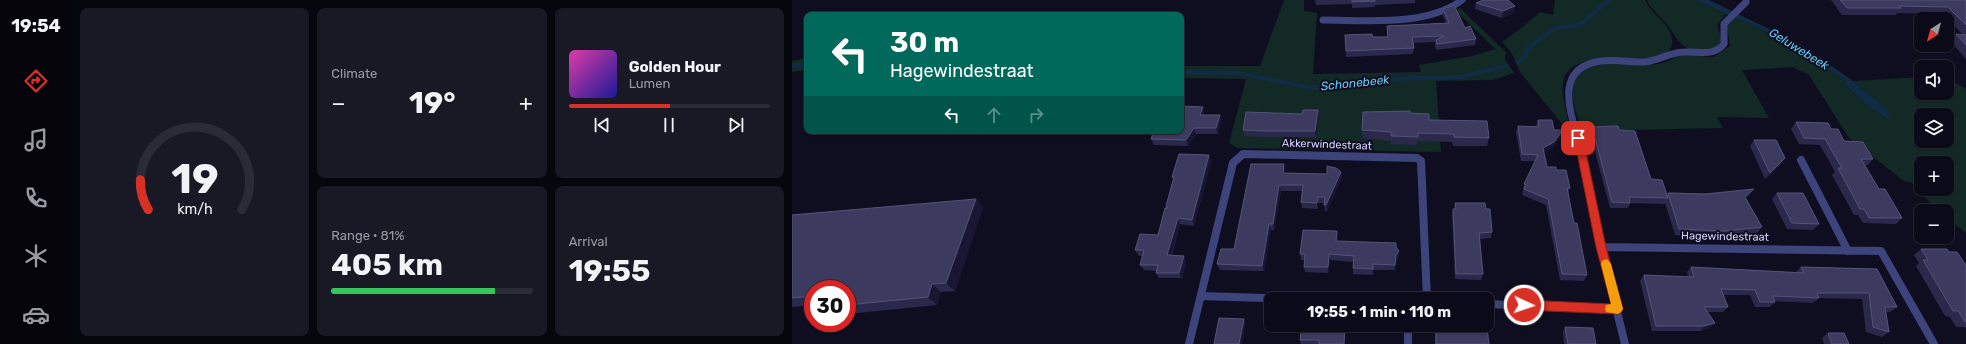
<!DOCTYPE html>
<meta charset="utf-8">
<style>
:root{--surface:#0b0a18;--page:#191825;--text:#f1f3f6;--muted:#9a9aa2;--line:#2b2b37;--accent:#d93025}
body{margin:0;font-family:Rubik,sans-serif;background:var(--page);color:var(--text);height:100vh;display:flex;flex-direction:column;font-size:15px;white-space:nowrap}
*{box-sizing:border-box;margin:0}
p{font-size:13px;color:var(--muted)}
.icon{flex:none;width:22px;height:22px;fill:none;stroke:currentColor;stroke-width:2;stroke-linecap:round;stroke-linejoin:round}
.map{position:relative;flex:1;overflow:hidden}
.drawer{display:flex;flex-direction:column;gap:8px;padding:8px;background:#06060d;width:720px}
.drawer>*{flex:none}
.guide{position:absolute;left:12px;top:12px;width:380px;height:122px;border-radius:8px;box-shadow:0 1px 3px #0004,0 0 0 1px var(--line);background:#00695c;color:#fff;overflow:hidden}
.needle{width:26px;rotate:216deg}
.tools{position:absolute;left:1122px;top:12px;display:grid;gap:8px}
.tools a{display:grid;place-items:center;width:40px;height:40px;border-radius:8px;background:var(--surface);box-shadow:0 1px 3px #0004,0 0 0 1px var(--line);font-size:20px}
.speed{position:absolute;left:12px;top:280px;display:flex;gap:8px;font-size:20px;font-weight:700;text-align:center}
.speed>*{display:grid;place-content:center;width:52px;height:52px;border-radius:50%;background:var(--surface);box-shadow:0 1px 3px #0004,0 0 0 1px var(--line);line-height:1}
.speed .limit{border:6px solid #d22;background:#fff;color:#111}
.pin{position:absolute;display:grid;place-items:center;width:34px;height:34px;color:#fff;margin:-17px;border-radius:8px;box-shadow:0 2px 6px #0006}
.me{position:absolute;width:44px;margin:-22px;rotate:93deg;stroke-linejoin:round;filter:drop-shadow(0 0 3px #0008)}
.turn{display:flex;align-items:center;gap:14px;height:84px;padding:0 20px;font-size:18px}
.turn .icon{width:52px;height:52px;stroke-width:2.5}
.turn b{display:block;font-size:28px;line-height:34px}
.lanes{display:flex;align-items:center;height:38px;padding:0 20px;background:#0003;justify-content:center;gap:20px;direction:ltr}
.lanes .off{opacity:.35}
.big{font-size:30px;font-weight:700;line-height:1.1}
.drawer .card{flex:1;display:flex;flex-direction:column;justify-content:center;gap:6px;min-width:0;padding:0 14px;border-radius:8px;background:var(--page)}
.drawer .dial{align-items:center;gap:0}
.dial svg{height:104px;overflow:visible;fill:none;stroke:var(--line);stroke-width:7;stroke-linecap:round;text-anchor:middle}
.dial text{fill:var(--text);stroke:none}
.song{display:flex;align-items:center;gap:12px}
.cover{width:48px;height:48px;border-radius:6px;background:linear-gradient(135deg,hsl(320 70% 55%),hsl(240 70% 35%))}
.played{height:4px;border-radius:2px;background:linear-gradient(90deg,var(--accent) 50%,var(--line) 50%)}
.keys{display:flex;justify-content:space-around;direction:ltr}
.heat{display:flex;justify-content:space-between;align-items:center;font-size:22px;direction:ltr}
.charge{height:6px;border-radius:3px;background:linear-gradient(90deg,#34c759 81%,var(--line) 0)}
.drawer .tiles{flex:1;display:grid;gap:8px;grid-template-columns:repeat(3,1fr)}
.card:first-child{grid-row:span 2}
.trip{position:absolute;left:472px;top:292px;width:230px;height:40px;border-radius:8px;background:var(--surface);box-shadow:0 1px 3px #0004,0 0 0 1px var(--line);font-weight:700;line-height:40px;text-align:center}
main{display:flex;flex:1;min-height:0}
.tab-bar{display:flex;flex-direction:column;width:72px;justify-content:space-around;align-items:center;background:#04040a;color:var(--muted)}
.tab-bar .icon{width:28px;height:28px}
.tab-bar .active{color:var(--accent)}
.tab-bar b{font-size:18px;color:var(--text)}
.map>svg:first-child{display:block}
.green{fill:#122925;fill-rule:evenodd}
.water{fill:#112b42}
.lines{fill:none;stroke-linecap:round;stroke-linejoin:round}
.stream{stroke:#112b42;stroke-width:4.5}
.service{stroke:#3d447c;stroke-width:7}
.minor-far1{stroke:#3d447c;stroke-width:7}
.minor{stroke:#3d447c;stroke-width:8}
.wall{fill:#2a294c}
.shaded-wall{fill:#181633}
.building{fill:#3c3b5f;stroke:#535378}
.route{fill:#d93025;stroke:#8d1f18}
.slow{fill:#f59e0b}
.labels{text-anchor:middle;stroke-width:4;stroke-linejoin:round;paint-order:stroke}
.street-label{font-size:11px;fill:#d0d2fc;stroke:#0f0e20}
.water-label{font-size:12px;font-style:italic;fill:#66c8f4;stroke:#0f0e20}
</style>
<main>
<nav class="tab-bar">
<b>19:54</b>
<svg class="icon active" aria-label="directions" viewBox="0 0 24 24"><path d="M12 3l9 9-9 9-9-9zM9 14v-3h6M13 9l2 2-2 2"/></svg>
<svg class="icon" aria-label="music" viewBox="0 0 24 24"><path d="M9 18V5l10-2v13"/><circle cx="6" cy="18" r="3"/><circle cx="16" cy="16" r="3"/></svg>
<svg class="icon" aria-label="phone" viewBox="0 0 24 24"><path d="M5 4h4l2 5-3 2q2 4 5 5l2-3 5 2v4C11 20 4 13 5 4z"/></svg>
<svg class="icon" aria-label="climate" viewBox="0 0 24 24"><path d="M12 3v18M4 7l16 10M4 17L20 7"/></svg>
<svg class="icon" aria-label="car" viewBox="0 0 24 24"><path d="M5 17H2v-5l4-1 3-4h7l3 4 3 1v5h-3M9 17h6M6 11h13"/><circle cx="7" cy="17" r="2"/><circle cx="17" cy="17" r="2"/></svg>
</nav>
<section class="drawer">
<div class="tiles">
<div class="card dial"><svg viewBox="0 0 100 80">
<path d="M14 69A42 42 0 1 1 86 69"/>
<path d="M14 69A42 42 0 0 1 8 46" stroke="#d93025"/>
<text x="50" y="56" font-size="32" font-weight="700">19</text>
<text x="50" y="72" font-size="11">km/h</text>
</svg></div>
<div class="card"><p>Climate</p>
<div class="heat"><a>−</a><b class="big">19°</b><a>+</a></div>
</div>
<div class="card">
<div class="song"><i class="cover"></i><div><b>Golden Hour</b><p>Lumen</p></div></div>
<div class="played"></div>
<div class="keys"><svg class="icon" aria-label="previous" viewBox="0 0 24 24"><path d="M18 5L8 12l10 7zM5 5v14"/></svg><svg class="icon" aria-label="pause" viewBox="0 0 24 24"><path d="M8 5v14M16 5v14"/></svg><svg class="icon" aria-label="next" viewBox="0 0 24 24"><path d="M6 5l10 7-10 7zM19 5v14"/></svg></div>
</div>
<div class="card"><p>Range · 81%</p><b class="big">405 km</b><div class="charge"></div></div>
<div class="card"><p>Arrival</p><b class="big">19:55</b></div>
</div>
</section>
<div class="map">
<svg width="1174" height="344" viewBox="0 0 1174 344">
<rect width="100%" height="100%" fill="#0f0e20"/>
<path class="green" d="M492,0H512V11L525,13L521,74L629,72L627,65L680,56L703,49L664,11L668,8L714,52L713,59L722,73L701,80L644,81L649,152L446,148L437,143L454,79L389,78V66H468Z
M763,0H853C859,15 878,22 880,40C883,77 790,41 773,76C766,91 776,114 778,130H775L728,72L719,52L710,42L733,25L748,12L761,15Z
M855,0H903L934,14L925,25L929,37L928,44C922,48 919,49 911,50C887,52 886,37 873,22C867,15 859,9 855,0Z
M943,18L983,36L1051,79L1054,82V86L1077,107L1094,118V108L1061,81L1129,77V93H1155V78L1174,89V233L1155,218V211H1146L1120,183L1112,181L1057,138L1017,75L1001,67L950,70L977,118L925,117L931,128L790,131C786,116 776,95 782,80C793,55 844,67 866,64C875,63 883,56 892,55C901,53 912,58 922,57L938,46L935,27ZM1129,115H1155V141H1129ZM1129,163H1155V189H1129Z
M15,58V70L0,72V61Z"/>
<path class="water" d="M903,0H917L1008,44L1061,81L1094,108L1098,117L1094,118L1077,107L1054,86V82L1051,79L983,36Z"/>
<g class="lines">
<path class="stream" d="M726,62L733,57L735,49L763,28L787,25L817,0
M0,66L15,64
M389,72L445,73L520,88L560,85L591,79L669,77L714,66"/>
<path class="service" d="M786,138C776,107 764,67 809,61C823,59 837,62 852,62C866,61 878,52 893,52C908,51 921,57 932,44V24L954,2"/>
<path class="minor-far1" d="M531,20C574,20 634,27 670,0
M786,138L789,153"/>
<path class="minor" d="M789,152L809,247L833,344
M1009,160L1056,251
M809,247L1089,251L1142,344
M409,296L500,299
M695,304L825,309
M616,325V344
M397,344L441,163L451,154L625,158L629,161L635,299"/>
</g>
<path class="wall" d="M523,0H623V3L583,5V7L560,8V4L524,5Z
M1039,0H1174V59L1158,41L1164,34H1170L1151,14L1105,13L1104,15H1050Z
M684,3L722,13L710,18L683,9Z
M651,9L684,39L683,45L644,50L643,46V42L621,43L622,48L621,54L554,57L553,35L581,37H595V26L654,23L651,16Z
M411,107L412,113V115H428L429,121L426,134H404L396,146L362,145L359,139Z
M526,110L527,116L524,137H473L452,136L451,130Z
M618,113L697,138L695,146H661L660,142L625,141V145L599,144V141L570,138V130Z
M746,120L762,130H771L769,136L760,148L752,152L755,167L764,170L778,188L776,193L782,223L795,275L792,281L768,280L754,205L730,195L732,184L743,161H729L724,132L726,126H744Z
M1004,122L1039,129L1052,141L1081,159L1076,165H1073L1087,189L1110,218L1104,224L1071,223L1066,215H1062L1040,175L1043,172L1028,145L1007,144L999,129Z
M800,127L827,130L859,179L875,195L876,193L957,195L954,198L970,227L965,233L928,237L883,235L873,203L872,204L838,203L836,208H818L798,133Z
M962,140L993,158L988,165L973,179L958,146Z
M417,155L419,162L402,226L388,224L380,256H392L394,262L390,278H367L364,273L365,271L352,270L348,265L351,256H347L343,250L366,235L375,208L374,206L381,180L380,177Z
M494,170L493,173L550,178L535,211H533L532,203H526V209L510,208L509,202L511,191H489L482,230H479L472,271L428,270L425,264L442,249Z
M985,193L1027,224L1021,230L995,229L980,199Z
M184,199L191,207L163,291L149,292L145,305L55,314V289H21V305L0,307V215Z
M663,203L694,209L700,232L699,238L688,239L691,274L689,280L663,279L660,215L661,209H662Z
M545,231V241L604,247L607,251V257L604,261L603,270H581V275L561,274V262L538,260L536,273L513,272L512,267L513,260H509L508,254Z
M1129,249L1157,252L1174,265V328L1172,327H1164L1158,317L1153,316L1124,266L1127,263L1122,255Z
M899,267L1004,272L1009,267L1085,269L1105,307L1098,312H1094L1097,332L1090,337L1074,332L1070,299L1027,298L1021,303L983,301V302L978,307H963L958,295H931L936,307L931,312H916L918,328L908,331H860L848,281L852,275L896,277L895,272Z
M510,325L553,344H509L508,340Z
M643,325H687V327L697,344H643Z
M773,327L804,344H772L771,332Z
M1036,333L1057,344H1032L1030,338Z"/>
<path class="shaded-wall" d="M723,6L722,13L710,18L711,11Z
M411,107L412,113L410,121L408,115Z
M526,110L527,116L524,137L523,131Z
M428,115L429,121L426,134L424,128Z
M402,128L404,134L396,146L394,140Z
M771,130L769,136L760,148L749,154L751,148Z
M417,155L419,162L402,226L400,220Z
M993,158L988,165L973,179L978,173Z
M492,164L494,170L492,179L491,173Z
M549,172L550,178L535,211L534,205Z
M487,185L489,191L482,230L481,224Z
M962,189L957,195L949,203L953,197Z
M526,197V209L525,203Z
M184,199L191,207L163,291L154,283Z
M386,218L388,224L378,261L375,255Z
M477,224L479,230L472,271L470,266Z
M545,231L546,237L545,247L544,241Z
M607,251V257L603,261L604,255Z
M537,254L538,260L536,273V267Z
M392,256L394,262L390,278L387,273Z
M140,284L149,292L145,305L136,297Z
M452,319L454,324L450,344H447Z
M923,323L918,328L908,331L912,326Z
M553,325H554L553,344H552Z"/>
<path class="building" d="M560,0H583V1L560,2Z
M691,0H716L723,6L711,11L684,3Z
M1048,0H1174V25L1156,7L1107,6L1109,8H1055Z
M662,5L673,28L678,26L684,39L645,44L644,40L652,36L620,37L622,48L554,51L553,35L580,34L581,37H596L595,26L657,23L651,9Z
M1164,34L1174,35V45Z
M389,106L411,107L408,115H428L424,128H402L394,140L359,139L362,131H389Z
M511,110H526L523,131H472L451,130L454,112L510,114Z
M618,111V113L637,114V120L695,121L697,138L662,137V134L626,133V137L599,136V132L570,130L571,112Z
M746,120H760L762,130H771L762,142L751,148L755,167H764V170H774L778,188H775L782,223H785L795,275L770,274L756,199L732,189L734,185L732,184L746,155L730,154L726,126L747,127Z
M1004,122L1036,123L1039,129H1046L1052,141L1071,142L1081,159H1069L1087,189H1093L1110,218H1077L1072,209H1068L1046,168H1050L1033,139L1012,138Z
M826,126L827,130L843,131L859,179L870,180L876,198L837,197L838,203L820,202L800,127Z
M962,140H984L993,158L978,173Z
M387,154L417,155L400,220L386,218L375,255L392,256L387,273H364L366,265H348L352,250H343L348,234L366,235L373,208H376L374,206L382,177H380Z
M459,164H492L491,173L535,174V166L544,168L549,172L534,205H532L533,197H526L525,203L509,202L511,185H487L481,224H477L470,266L425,264L429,249H442Z
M962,189L953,197L970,227L933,231L887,229L876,193L913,194Z
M985,193H1011L1027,224L1000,223Z
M184,199L154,283L140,284L136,297L55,305V289H21V296L0,298V215Z
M663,203H693L694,209H698L700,232L687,233L691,274H664L661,209H664Z
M511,230L545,231L544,241L604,243V247L607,251L604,255L603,265L581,264V269L561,268L562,256L537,254L536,267H512L513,254H508Z
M1129,249H1155L1157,252H1165L1174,265V322H1173L1166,311H1161L1131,260H1136Z
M899,267L1012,273L1009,267L1085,269L1105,307H1093L1097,332L1081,327L1077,293H1025L1027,298L981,296L983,302H968L963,290L929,289L936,307H912L923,323L912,326H864L852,275L902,277Z
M427,318L452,319L447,344H422Z
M510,325H553L552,344H527V340H508Z
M644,325H687V327L695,328L697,344H644Z
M773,327L801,328L804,344H776Z
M1036,333H1052L1057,344H1040Z"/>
<path class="route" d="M786,134L791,138L814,247L831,309L829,312L826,314L732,310L729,308L727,305L729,301L732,300L819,304L804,247L782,138Z"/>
<path class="slow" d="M814,259L817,261L819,264L831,309L829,312L826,314L814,312L813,309L814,305L819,304L809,264L810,261Z"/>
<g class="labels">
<g class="street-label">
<text transform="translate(535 144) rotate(2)" y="4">Akkerwindestraat</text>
<text transform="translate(933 236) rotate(1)" y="4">Hagewindestraat</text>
</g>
<g class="water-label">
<text transform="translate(1007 49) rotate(32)" y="4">Geluwebeek</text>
<text transform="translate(563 83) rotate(-6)" y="4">Schonebeek</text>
</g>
</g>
</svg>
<div class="tools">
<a><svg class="needle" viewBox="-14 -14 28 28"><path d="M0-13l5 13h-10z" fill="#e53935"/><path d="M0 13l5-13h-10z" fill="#9a9aa2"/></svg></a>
<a><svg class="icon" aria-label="sound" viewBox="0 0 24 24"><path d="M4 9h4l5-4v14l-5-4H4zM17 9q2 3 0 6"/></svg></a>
<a><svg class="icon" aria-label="layers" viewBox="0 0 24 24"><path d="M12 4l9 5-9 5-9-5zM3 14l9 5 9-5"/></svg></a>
<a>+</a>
<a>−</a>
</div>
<div class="speed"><div class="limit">30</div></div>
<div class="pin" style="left:786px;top:138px;background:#d93025"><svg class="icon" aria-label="arrive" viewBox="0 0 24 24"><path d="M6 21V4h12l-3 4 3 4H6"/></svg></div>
<svg class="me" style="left:732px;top:305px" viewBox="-20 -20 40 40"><circle r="17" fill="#d93025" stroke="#fff" stroke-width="3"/><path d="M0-11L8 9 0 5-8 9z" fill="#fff"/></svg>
<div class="trip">19:55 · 1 min · 110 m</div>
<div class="guide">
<div class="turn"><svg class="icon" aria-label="left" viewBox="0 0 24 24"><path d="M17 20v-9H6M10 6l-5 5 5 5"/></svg><div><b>30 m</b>Hagewindestraat</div></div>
<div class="lanes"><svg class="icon" aria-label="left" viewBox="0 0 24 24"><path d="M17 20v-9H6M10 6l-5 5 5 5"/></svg><svg class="icon off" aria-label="ahead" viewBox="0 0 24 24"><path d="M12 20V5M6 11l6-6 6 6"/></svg><svg class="icon off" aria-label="right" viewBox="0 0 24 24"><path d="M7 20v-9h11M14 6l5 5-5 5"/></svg></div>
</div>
</div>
</main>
